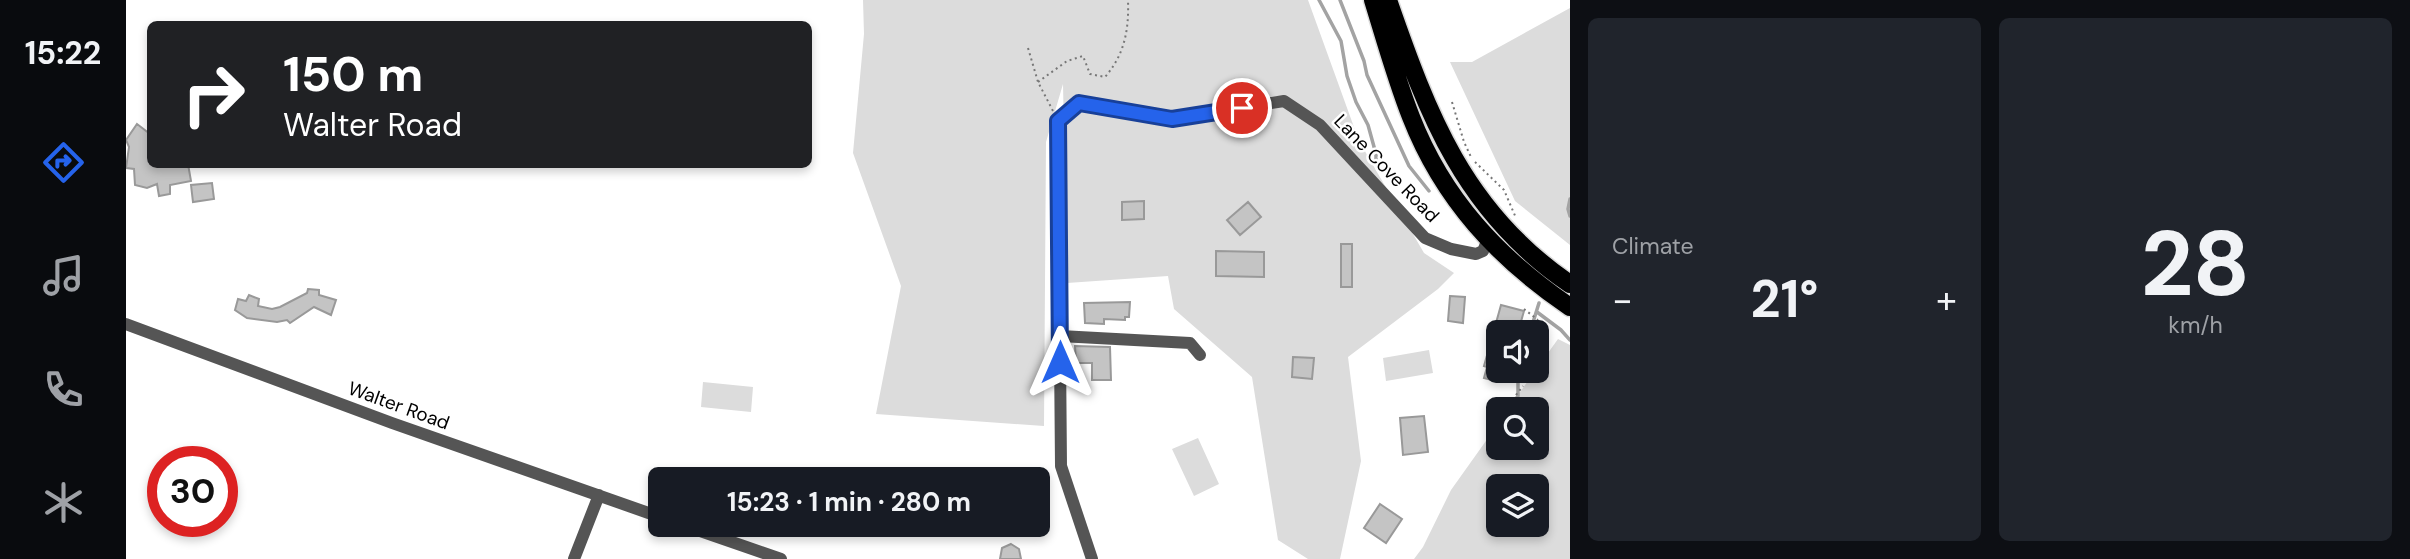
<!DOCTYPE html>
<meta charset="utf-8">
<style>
:root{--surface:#171b24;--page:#20242c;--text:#f1f3f6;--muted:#9ea1a6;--accent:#2563eb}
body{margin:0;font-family:"DM Sans",sans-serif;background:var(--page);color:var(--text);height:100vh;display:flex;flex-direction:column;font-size:26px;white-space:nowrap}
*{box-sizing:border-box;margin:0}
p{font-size:23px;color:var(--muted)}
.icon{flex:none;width:38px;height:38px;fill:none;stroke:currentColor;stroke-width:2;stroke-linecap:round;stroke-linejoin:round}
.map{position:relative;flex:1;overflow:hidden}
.sheet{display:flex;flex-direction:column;gap:18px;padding:18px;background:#0d0f14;width:840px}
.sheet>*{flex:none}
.guide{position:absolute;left:21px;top:21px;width:665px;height:147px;border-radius:10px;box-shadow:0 4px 10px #0003;background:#202124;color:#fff;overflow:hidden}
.buttons{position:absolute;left:1360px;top:320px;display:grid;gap:14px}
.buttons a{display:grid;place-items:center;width:63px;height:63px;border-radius:10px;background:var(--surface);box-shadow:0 4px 10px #0003;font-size:35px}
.speed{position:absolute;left:21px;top:446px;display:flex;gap:14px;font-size:35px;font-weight:700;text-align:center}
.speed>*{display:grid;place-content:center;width:91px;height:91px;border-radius:50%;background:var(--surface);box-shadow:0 4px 10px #0003;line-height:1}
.speed .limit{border:10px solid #d22;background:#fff;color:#111}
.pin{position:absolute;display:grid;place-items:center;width:60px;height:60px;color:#fff;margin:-30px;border:4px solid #fff;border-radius:50%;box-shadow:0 2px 7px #0007}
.me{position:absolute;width:77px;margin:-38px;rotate:0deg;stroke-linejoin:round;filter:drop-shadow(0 0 5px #0008)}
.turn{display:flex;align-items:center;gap:24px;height:147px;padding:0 21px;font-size:32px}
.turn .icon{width:91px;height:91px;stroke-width:2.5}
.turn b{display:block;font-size:49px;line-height:60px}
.big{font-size:52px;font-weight:700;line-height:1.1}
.sheet .widget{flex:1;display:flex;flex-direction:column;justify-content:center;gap:10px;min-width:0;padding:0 24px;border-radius:10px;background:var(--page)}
.sheet .dial{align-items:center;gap:0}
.dial b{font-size:91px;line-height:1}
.heat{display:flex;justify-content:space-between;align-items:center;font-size:38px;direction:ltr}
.sheet .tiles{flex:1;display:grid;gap:18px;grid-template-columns:repeat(2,1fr)}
.trip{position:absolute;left:522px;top:467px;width:402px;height:70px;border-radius:10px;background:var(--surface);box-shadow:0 4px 10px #0003;font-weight:700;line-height:70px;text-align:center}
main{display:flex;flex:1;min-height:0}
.tab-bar{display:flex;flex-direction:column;width:126px;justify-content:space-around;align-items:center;background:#090b0e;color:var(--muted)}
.tab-bar .icon{width:49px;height:49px}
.tab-bar .on{color:var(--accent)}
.tab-bar b{font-size:32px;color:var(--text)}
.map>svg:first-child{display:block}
.green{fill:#dcdcdc;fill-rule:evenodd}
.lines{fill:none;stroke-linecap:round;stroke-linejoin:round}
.stream{stroke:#a3a3a3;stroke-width:3.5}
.building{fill:#c4c4c4;stroke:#999;stroke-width:2}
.highway-casing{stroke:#dbdbdb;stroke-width:21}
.path{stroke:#777;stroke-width:2;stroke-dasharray:2 3.5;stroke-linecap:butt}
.minor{stroke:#555;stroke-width:12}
.highway{stroke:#000;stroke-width:18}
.route-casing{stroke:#184099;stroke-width:18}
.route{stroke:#2563eb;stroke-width:12}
.labels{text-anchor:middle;stroke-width:5;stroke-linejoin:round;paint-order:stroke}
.street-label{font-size:19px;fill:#000;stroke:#fff}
</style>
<main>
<nav class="tab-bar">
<b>15:22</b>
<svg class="icon on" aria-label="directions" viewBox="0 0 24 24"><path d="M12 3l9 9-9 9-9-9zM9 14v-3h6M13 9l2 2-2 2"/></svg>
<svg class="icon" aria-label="music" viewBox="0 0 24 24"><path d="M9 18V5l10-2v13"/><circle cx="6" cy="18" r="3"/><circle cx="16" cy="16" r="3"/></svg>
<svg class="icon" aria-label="phone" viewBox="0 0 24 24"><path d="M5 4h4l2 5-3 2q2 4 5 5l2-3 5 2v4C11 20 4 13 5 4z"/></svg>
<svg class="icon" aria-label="climate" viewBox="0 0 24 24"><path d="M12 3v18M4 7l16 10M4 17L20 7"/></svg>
</nav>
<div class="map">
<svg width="1444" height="559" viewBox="0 0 1444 559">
<rect width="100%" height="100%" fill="#fff"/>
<path class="green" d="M737,0H1182L1233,141L1298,253L1328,273L1312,289L1222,357L1235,461L1214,559H1182L1152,540L1126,377L1048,309L1042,276L941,283L937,84L920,142L918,426L750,414L775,286L727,153L738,34Z
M1444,8V245L1389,201L1324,62H1346Z
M1432,339L1444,345V559H1288L1297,547L1325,490L1372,424V448H1410V410L1382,409ZM1410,486V525H1372V486Z
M1303,350L1307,373L1260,381L1257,358Z
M577,382L627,387L625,412L575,407Z
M1072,438L1093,484L1068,496L1046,449Z"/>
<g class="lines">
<path class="stream" d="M1193,0L1215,41L1221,76L1230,102L1242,125L1250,154V163
M1214,0L1238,61L1241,75L1283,166L1303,191
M1444,199L1442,209L1444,216
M1411,312L1435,330L1444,340
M1404,332L1413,303
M1382,410L1392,396V371"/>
</g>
<path class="building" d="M11,124L24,134V164H62L65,181L44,185V194L33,196L31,184L21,188L9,185L8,169L0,168L3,147L0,140Z
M86,183L88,199L67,202L65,185Z
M1018,201V219L996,220V202Z
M1122,202L1135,217L1114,235L1101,220Z
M1215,244H1226V287H1215Z
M1090,251L1138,252V277L1090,276Z
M182,289L193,290V295L210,300L205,315L188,307L164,323L161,320L151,322L121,318L109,310L112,299L120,301L123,295L133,299L132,306L146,309L154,307L181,293Z
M1324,296L1339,297L1337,323L1322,321Z
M1004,302L1003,317H999V320L978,319V324L959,323L958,303Z
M1375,305L1398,311L1394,325L1390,324L1388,332H1372L1370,381L1358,378L1361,367L1358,366Z
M949,346L984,347L985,380H966V363H950Z
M1167,357L1188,358L1186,379L1166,377Z
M1298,416L1302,452L1277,455L1274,418Z
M1254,504L1276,519L1260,543L1238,528Z
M885,544L893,549L895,559H874L876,548Z"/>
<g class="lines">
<g class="highway-casing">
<path id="highway" d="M1247,0C1259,39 1270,79 1285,117C1317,199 1372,258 1444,307
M1262,0C1302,115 1338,212 1444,284"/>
</g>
<path class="path" d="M902,48L912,82L927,111
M912,82L941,61L957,56L964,74L979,77C999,54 1003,29 1002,0
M1326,102L1338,142L1345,157
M1349,162L1378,190L1390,218
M1398,309L1412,320
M1390,395L1397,386"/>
<path class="minor" d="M0,324L266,423L534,517
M934,336L1064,343L1074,355
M557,525L655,559
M448,559L473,495
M966,559L935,466L932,121L953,103L1046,119L1158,101L1194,125L1299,238L1325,249L1350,254L1357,251L1362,239"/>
<use href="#highway" class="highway"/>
</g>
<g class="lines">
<g class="route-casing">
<path id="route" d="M934,362L932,121L953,103L1046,119L1116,108"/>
</g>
<use href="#route" class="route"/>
</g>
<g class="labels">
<g class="street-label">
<text transform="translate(1261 168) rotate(46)" y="7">Lane Cove Road</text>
<text transform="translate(273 405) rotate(20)" y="7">Walter Road</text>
</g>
</g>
</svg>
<div class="buttons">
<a><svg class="icon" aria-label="sound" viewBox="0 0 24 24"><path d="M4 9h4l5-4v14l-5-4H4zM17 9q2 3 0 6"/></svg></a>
<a><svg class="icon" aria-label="search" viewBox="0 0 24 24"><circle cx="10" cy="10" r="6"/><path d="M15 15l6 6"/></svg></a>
<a><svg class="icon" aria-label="layers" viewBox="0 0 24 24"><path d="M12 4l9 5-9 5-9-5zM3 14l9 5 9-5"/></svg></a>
</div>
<div class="speed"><div class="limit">30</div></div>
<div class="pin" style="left:1116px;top:108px;background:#d93025"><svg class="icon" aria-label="arrive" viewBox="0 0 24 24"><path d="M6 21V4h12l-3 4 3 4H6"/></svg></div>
<svg class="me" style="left:934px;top:362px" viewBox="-20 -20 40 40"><path d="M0-17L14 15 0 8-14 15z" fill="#2563eb" stroke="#fff" stroke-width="4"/></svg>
<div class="trip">15:23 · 1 min · 280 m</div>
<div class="guide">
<div class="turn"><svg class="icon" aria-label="right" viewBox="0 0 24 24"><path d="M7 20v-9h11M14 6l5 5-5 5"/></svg><div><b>150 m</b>Walter Road</div></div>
</div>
</div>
<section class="sheet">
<div class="tiles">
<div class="widget"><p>Climate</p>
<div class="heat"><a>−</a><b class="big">21°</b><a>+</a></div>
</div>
<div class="widget dial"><b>28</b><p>km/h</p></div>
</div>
</section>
</main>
